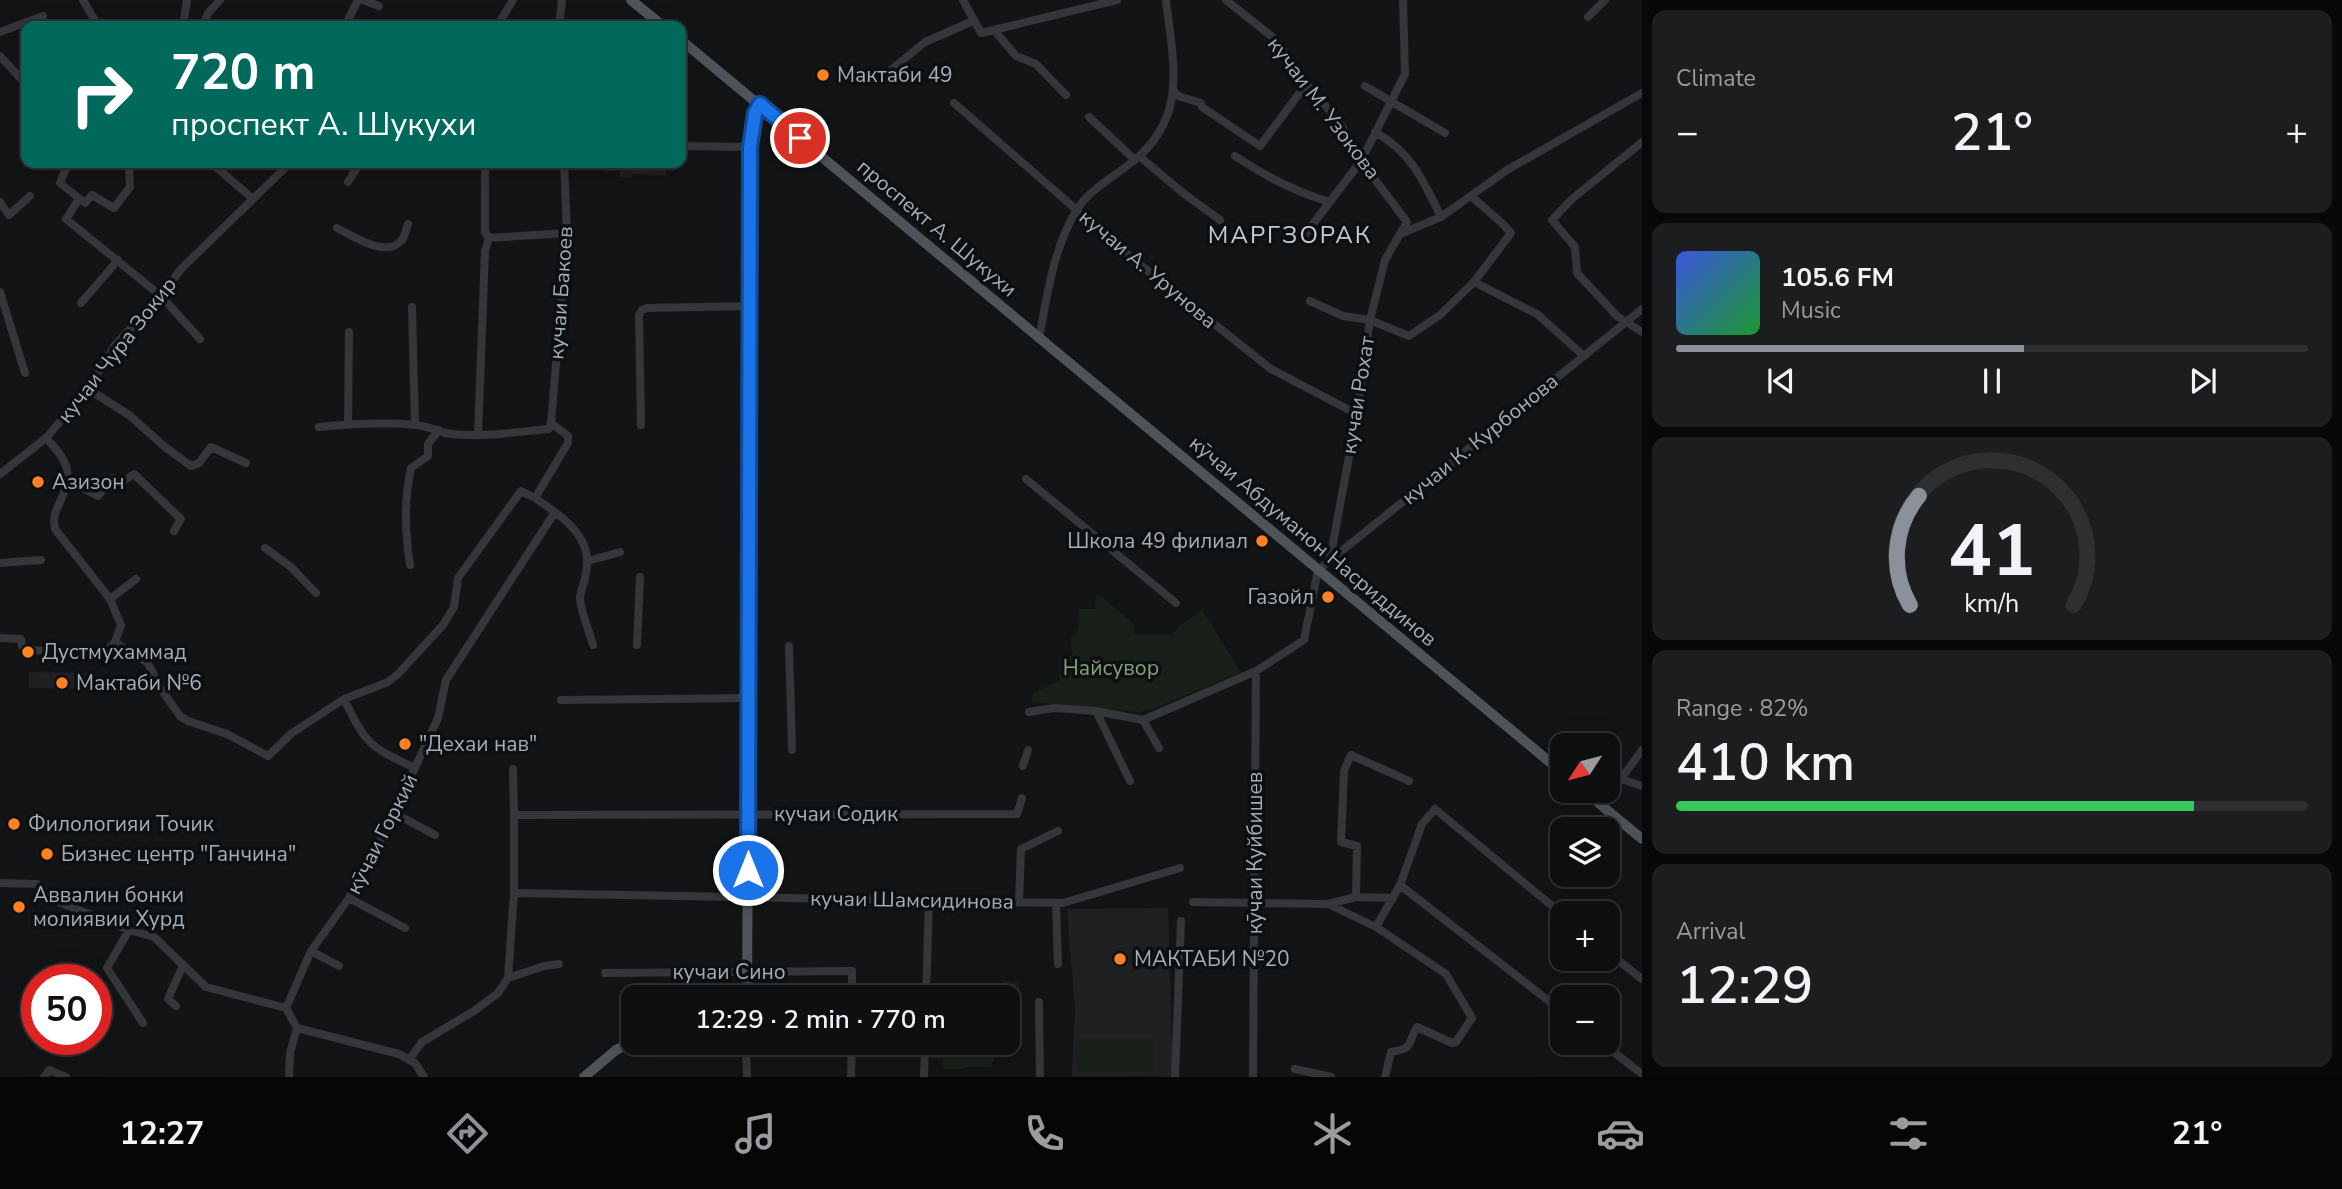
<!DOCTYPE html>
<meta charset="utf-8">
<style>
:root{--surface:#0e0f10;--page:#1c1d1e;--text:#f1f3f6;--muted:#9b9c9f;--line:#2e2f30;--accent:#8c9099}
body{margin:0;font-family:"Nunito Sans",sans-serif;background:var(--page);color:var(--text);height:100vh;display:flex;flex-direction:column;font-size:26px;white-space:nowrap}
*{box-sizing:border-box;margin:0}
p{font-size:23px;color:var(--muted)}
.icon{flex:none;width:38px;height:38px;fill:none;stroke:currentColor;stroke-width:2;stroke-linecap:round;stroke-linejoin:round}
.map{position:relative;flex:1;overflow:hidden}
.sheet{display:flex;flex-direction:column;gap:10px;padding:10px;background:#080809;width:700px}
.sheet>*{flex:none}
.guide{position:absolute;left:21px;top:21px;width:665px;height:147px;border-radius:14px;box-shadow:0 7px 28px #0002,0 0 0 2px var(--line);background:#00695c;color:#fff;overflow:hidden}
.needle{width:46px;rotate:234deg}
.buttons{position:absolute;left:1550px;top:733px;display:grid;gap:14px}
.buttons a{display:grid;place-items:center;width:70px;height:70px;border-radius:14px;background:var(--surface);box-shadow:0 7px 28px #0002,0 0 0 2px var(--line);font-size:35px}
.speed{position:absolute;left:21px;top:964px;display:flex;gap:14px;font-size:35px;font-weight:700;text-align:center}
.speed>*{display:grid;place-content:center;width:91px;height:91px;border-radius:50%;background:var(--surface);box-shadow:0 7px 28px #0002,0 0 0 2px var(--line);line-height:1}
.speed .limit{border:10px solid #d22;background:#fff;color:#111}
.pin{position:absolute;display:grid;place-items:center;width:60px;height:60px;color:#fff;margin:-30px;border:4px solid #fff;border-radius:50%;box-shadow:0 2px 7px #0007}
.me{position:absolute;width:77px;margin:-38px;rotate:0deg;stroke-linejoin:round;filter:drop-shadow(0 0 5px #0008)}
.turn{display:flex;align-items:center;gap:24px;height:147px;padding:0 35px;font-size:32px}
.turn .icon{width:91px;height:91px;stroke-width:2.5}
.turn b{display:block;font-size:49px;line-height:60px}
.big{font-size:52px;font-weight:600;line-height:1.1}
.sheet .card{flex:1;display:flex;flex-direction:column;justify-content:center;gap:10px;min-width:0;padding:0 24px;border-radius:14px;background:var(--page)}
.sheet .dial{align-items:center;gap:0}
.dial svg{height:182px;overflow:visible;fill:none;stroke:var(--line);stroke-width:7;stroke-linecap:round;text-anchor:middle}
.dial text{fill:var(--text);stroke:none}
.song{display:flex;align-items:center;gap:21px}
.cover{width:84px;height:84px;border-radius:10px;background:linear-gradient(135deg,hsl(230 70% 55%),hsl(130 70% 35%))}
.played{height:7px;border-radius:4px;background:linear-gradient(90deg,var(--accent) 55%,var(--line) 55%)}
.keys{display:flex;justify-content:space-around;direction:ltr}
.heat{display:flex;justify-content:space-between;align-items:center;font-size:38px;direction:ltr}
.charge{height:10px;border-radius:5px;background:linear-gradient(90deg,#34c759 82%,var(--line) 0)}
.trip{position:absolute;left:621px;top:985px;width:399px;height:70px;border-radius:14px;background:var(--surface);box-shadow:0 7px 28px #0002,0 0 0 2px var(--line);font-weight:600;line-height:70px;text-align:center}
.dock{display:flex;height:112px;justify-content:space-around;align-items:center;background:#060606;color:var(--muted)}
.dock .icon{width:49px;height:49px}
.dock .active{color:var(--accent)}
.dock b{font-size:32px;color:var(--text)}
main{display:flex;flex:1;min-height:0}
.map>svg:first-child{display:block}
.built{fill:#1f2022}
.green{fill:#192019}
.lines{fill:none;stroke-linecap:round;stroke-linejoin:round}
.minor{stroke:#34363a;stroke-width:8}
.major{stroke:#4f545a;stroke-width:10}
.route-casing{stroke:#114b97;stroke-width:18}
.route{stroke:#1a73e8;stroke-width:12}
.poi-dot{fill:#ff8121;stroke:#0e0f10;stroke-width:2.5}
.labels{text-anchor:middle;stroke-width:7;stroke-linejoin:round;paint-order:stroke}
.poi-label{font-size:21px;fill:#a3aeb7;stroke:#0e0f10;text-anchor:start}
.street-label{font-size:21px;fill:#a3aeb7;stroke:#0e0f10}
.park-label{font-size:21px;fill:#80a478;stroke:#0e0f10}
.quarter-label{font-size:24px;letter-spacing:2px;fill:#c5ccd3;stroke:#0e0f10}
</style>
<main>
<div class="map">
<svg width="1642" height="1077" viewBox="0 0 1642 1077">
<rect width="100%" height="100%" fill="#131415"/>
<path class="built" d="M605,163H667L666,176L632,174L631,178L620,177V170L604,172Z
M29,672L96,673V689L29,688Z
M1168,908L1173,1077L1072,1076L1075,1008L1067,909Z"/>
<path class="green" d="M1096,596H1101L1134,624V634L1172,635L1179,626L1202,610L1241,672L1153,709L1138,712L1032,702L1033,693L1060,680L1059,657L1072,656L1071,638L1078,630L1079,609H1095Z
M1003,981L1020,982V1013L1013,1034L1008,1033V998L965,997L967,983H1002Z
M1076,1039H1153V1072H1076Z
M932,1043H1000L991,1067H964L963,1069H943V1059H932Z"/>
<g class="lines">
<path class="minor" d="M83,0L98,26
M363,0L379,6
M963,0L981,33L1117,0
M1226,0L1275,39L1310,88L1340,123L1361,161L1407,222L1385,260L1370,320L1357,414L1330,559
M1588,17L1605,0
M183,26L187,0
M203,26L208,13L220,0
M345,26L358,0
M497,26L513,0
M559,26L562,0
M994,30L1016,56L1036,64L1066,95
M0,32L43,16
M0,56L26,84
M886,74L925,42L973,21
M1365,86L1445,133
M1173,90L1178,96L1201,103L1202,107L1260,146L1307,83
M954,103L1133,259L1271,369L1357,414
M1089,117L1135,160
M1375,132C1412,153 1423,180 1441,217
M1642,142L1572,199L1552,220L1575,247L1577,273L1617,316L1642,332
M681,146L750,147
M1139,156L1183,193L1220,220
M1235,156C1265,176 1295,192 1330,202
M68,163L60,183L85,203L92,195L114,208L130,187L129,167L133,163
M216,167L253,199
M348,182L360,163
M1471,196L1503,224L1511,233L1474,282
M79,199L66,219L161,296L200,339
M0,202L9,215L30,196
M337,228C353,236 386,259 402,240C405,236 406,229 408,224
M1400,234L1441,217L1507,170L1642,93
M1303,237L1361,161L1405,74L1403,0
M489,238L567,233
M0,292L25,373
M1310,301L1343,316L1370,320L1409,336L1440,315L1474,282L1537,314L1584,356
M81,303L118,260
M412,307L415,425
M1039,339C1047,296 1053,250 1076,211C1088,190 1114,177 1132,162C1189,118 1173,62 1166,0
M88,389L129,415L165,447L191,466L199,463L211,447L246,463
M551,423L568,436V443L535,498C557,513 589,533 587,564C587,576 582,586 580,597C579,607 590,633 593,645
M551,423L567,233L564,163
M348,424L349,332
M641,425L639,315L642,310L647,308L751,306
M319,427C350,424 384,422 416,425C429,426 440,433 452,434C484,437 517,432 549,429L551,423
M478,435L485,251L489,238L485,232V163
M46,438C68,461 74,472 60,502C55,512 53,517 55,529L110,599L121,625L115,642
M0,474L46,438L88,389L115,345L161,296L181,269L290,163
M1026,479L1176,603
M67,480L98,496L113,478L120,483L134,474L181,519L174,531
M265,548L291,567L316,593
M588,561L620,552
M0,563L41,560
M410,565C405,533 404,499 411,468L428,456V444L439,430
M110,599L136,579
M0,638L21,639L22,646L27,650L103,654L115,642L148,663L160,688L180,716L188,721L227,734L268,756L292,733L344,699L388,682L398,674L443,625L454,607L458,578L521,491L535,498
M637,645L640,577
M789,646L792,750
M344,699C367,746 369,746 415,768
M561,700L749,698
M1096,711L1130,781
M1029,712L1054,708L1096,711L1143,720L1256,671L1304,640L1318,570L1642,309
M1143,720L1159,748
M1023,766L1028,750
M513,769L514,815L1017,814L1022,798
M1621,779L1642,786
M1598,803L1621,779L1642,750
M394,813L435,835
M0,883L37,884L51,899L129,930L154,937L206,987L286,1008L297,1028L399,1054L415,1063L424,1077
M1400,885L1563,1012
M514,893L1063,903L1180,868
M1356,897L1357,846L1341,842L1344,771L1351,755L1409,781
M349,898L405,928
M1019,902L1021,849L1058,831
M1193,902L1328,904L1376,927L1446,974L1472,1018L1456,1042L1452,1043L1417,1027C1406,1045 1415,1048 1391,1052L1385,1077
M1056,903L1058,964
M1328,904L1356,897L1393,898
M1376,927L1400,885L1422,824L1435,809L1563,915
M129,930L107,968L143,1023
M311,951L339,966
M1608,952L1642,979
M605,973L852,971V998
M508,978L544,966L559,964
M926,998L929,901
M1039,1002L1040,1077
M176,1006L168,999L183,965
M286,1008L311,951L349,898L389,824L438,718L446,680L555,512
M746,1043L747,1077
M1602,1043L1642,1074
M409,1060L422,1042L474,1011L498,993L508,978L514,893V815
M1295,1069L1331,1077
M44,1077L49,1070L66,1077
M289,1077L290,1053L297,1028
M851,1077L852,1043
M924,1077L925,1043
M1175,1077L1181,921
M1253,1077L1256,671"/>
<path class="major" d="M631,0L663,26
M681,40L1563,773
M1584,791L1642,839
M747,998L751,306L750,147L755,113L760,105
M584,1077L616,1050L626,1045L705,1043"/>
</g>
<g class="lines">
<g class="route-casing">
<path id="route" d="M748,870L750,147L755,113L760,104L800,138"/>
</g>
<use href="#route" class="route"/>
</g>
<g class="poi-dot">
<circle cx="823" cy="75" r="7"/>
<circle cx="38" cy="482" r="7"/>
<circle cx="1262" cy="541" r="7"/>
<circle cx="1328" cy="597" r="7"/>
<circle cx="28" cy="652" r="7"/>
<circle cx="62" cy="683" r="7"/>
<circle cx="405" cy="744" r="7"/>
<circle cx="14" cy="824" r="7"/>
<circle cx="47" cy="854" r="7"/>
<circle cx="19" cy="907" r="7"/>
<circle cx="1120" cy="959" r="7"/>
</g>
<g class="labels">
<g class="poi-label">
<text x="837" y="82">Мактаби 49</text>
<text x="52" y="489">Азизон</text>
<text x="1248" y="548" text-anchor="end">Школа 49 филиал</text>
<text x="1314" y="604" text-anchor="end">Газойл</text>
<text x="42" y="659">Дустмухаммад</text>
<text x="76" y="690">Мактаби №6</text>
<text x="419" y="751">"Дехаи нав"</text>
<text x="28" y="831">Филологияи Точик</text>
<text x="61" y="861">Бизнес центр "Ганчина"</text>
<text x="33" y="902">Аввалин бонки<tspan x="33" dy="24">молиявии Хурд</tspan></text>
<text x="1134" y="966">МАКТАБИ №20</text>
</g>
<g class="street-label">
<text transform="translate(1324 108) rotate(53)" y="7">кучаи М. Узокова</text>
<text transform="translate(937 228) rotate(40)" y="7">проспект А. Шукухи</text>
<text transform="translate(1148 269) rotate(40)" y="7">кучаи А. Урунова</text>
<text transform="translate(561 293) rotate(-86)" y="7">кучаи Бакоев</text>
<text transform="translate(117 350) rotate(-52)" y="7">кучаи Чура Зокир</text>
<text transform="translate(1358 395) rotate(-81)" y="7">кучаи Рохат</text>
<text transform="translate(1480 439) rotate(-39)" y="7">кучаи К. Курбонова</text>
<text transform="translate(1313 541) rotate(40)" y="7">кӯчаи Абдуманон Насриддинов</text>
<text x="836" y="821">кучаи Содик</text>
<text transform="translate(382 834) rotate(-63)" y="7">кӯчаи Горкий</text>
<text transform="translate(1255 853) rotate(-90)" y="7">кӯчаи Куйбишев</text>
<text transform="translate(912 900) rotate(1)" y="7">кучаи Шамсидинова</text>
<text x="729" y="979">кучаи Сино</text>
</g>
<g class="park-label">
<text x="1111" y="675">Найсувор</text>
</g>
<g class="quarter-label">
<text x="1290" y="243">МАРГЗОРАК</text>
</g>
</g>
</svg>
<div class="buttons">
<a><svg class="needle" viewBox="-14 -14 28 28"><path d="M0-13l5 13h-10z" fill="#e53935"/><path d="M0 13l5-13h-10z" fill="#9b9c9f"/></svg></a>
<a><svg class="icon" aria-label="layers" viewBox="0 0 24 24"><path d="M12 4l9 5-9 5-9-5zM3 14l9 5 9-5"/></svg></a>
<a>+</a>
<a>−</a>
</div>
<div class="speed"><div class="limit">50</div></div>
<div class="pin" style="left:800px;top:138px;background:#d93025"><svg class="icon" aria-label="arrive" viewBox="0 0 24 24"><path d="M6 21V4h12l-3 4 3 4H6"/></svg></div>
<svg class="me" style="left:748px;top:870px" viewBox="-20 -20 40 40"><circle r="17" fill="#1a73e8" stroke="#fff" stroke-width="3"/><path d="M0-11L8 9 0 5-8 9z" fill="#fff"/></svg>
<div class="trip">12:29 · 2 min · 770 m</div>
<div class="guide">
<div class="turn"><svg class="icon" aria-label="right" viewBox="0 0 24 24"><path d="M7 20v-9h11M14 6l5 5-5 5"/></svg><div><b>720 m</b>проспект А. Шукухи</div></div>
</div>
</div>
<section class="sheet">
<div class="card"><p>Climate</p>
<div class="heat"><a>−</a><b class="big">21°</b><a>+</a></div>
</div>
<div class="card">
<div class="song"><i class="cover"></i><div><b>105.6 FM</b><p>Music</p></div></div>
<div class="played"></div>
<div class="keys"><svg class="icon" aria-label="previous" viewBox="0 0 24 24"><path d="M18 5L8 12l10 7zM5 5v14"/></svg><svg class="icon" aria-label="pause" viewBox="0 0 24 24"><path d="M8 5v14M16 5v14"/></svg><svg class="icon" aria-label="next" viewBox="0 0 24 24"><path d="M6 5l10 7-10 7zM19 5v14"/></svg></div>
</div>
<div class="card dial"><svg viewBox="0 0 100 80">
<path d="M14 69A42 42 0 1 1 86 69"/>
<path d="M14 69A42 42 0 0 1 18 21" stroke="#8c9099"/>
<text x="50" y="56" font-size="32" font-weight="700">41</text>
<text x="50" y="72" font-size="11">km/h</text>
</svg></div>
<div class="card"><p>Range · 82%</p><b class="big">410 km</b><div class="charge"></div></div>
<div class="card"><p>Arrival</p><b class="big">12:29</b></div>
</section>
</main>
<nav class="dock">
<b>12:27</b>
<svg class="icon active" aria-label="directions" viewBox="0 0 24 24"><path d="M12 3l9 9-9 9-9-9zM9 14v-3h6M13 9l2 2-2 2"/></svg>
<svg class="icon" aria-label="music" viewBox="0 0 24 24"><path d="M9 18V5l10-2v13"/><circle cx="6" cy="18" r="3"/><circle cx="16" cy="16" r="3"/></svg>
<svg class="icon" aria-label="phone" viewBox="0 0 24 24"><path d="M5 4h4l2 5-3 2q2 4 5 5l2-3 5 2v4C11 20 4 13 5 4z"/></svg>
<svg class="icon" aria-label="climate" viewBox="0 0 24 24"><path d="M12 3v18M4 7l16 10M4 17L20 7"/></svg>
<svg class="icon" aria-label="car" viewBox="0 0 24 24"><path d="M5 17H2v-5l4-1 3-4h7l3 4 3 1v5h-3M9 17h6M6 11h13"/><circle cx="7" cy="17" r="2"/><circle cx="17" cy="17" r="2"/></svg>
<svg class="icon" aria-label="filters" viewBox="0 0 24 24"><path d="M4 7h16M4 17h16"/><circle cx="9" cy="7" r="2"/><circle cx="15" cy="17" r="2"/></svg>
<b>21°</b>
</nav>
